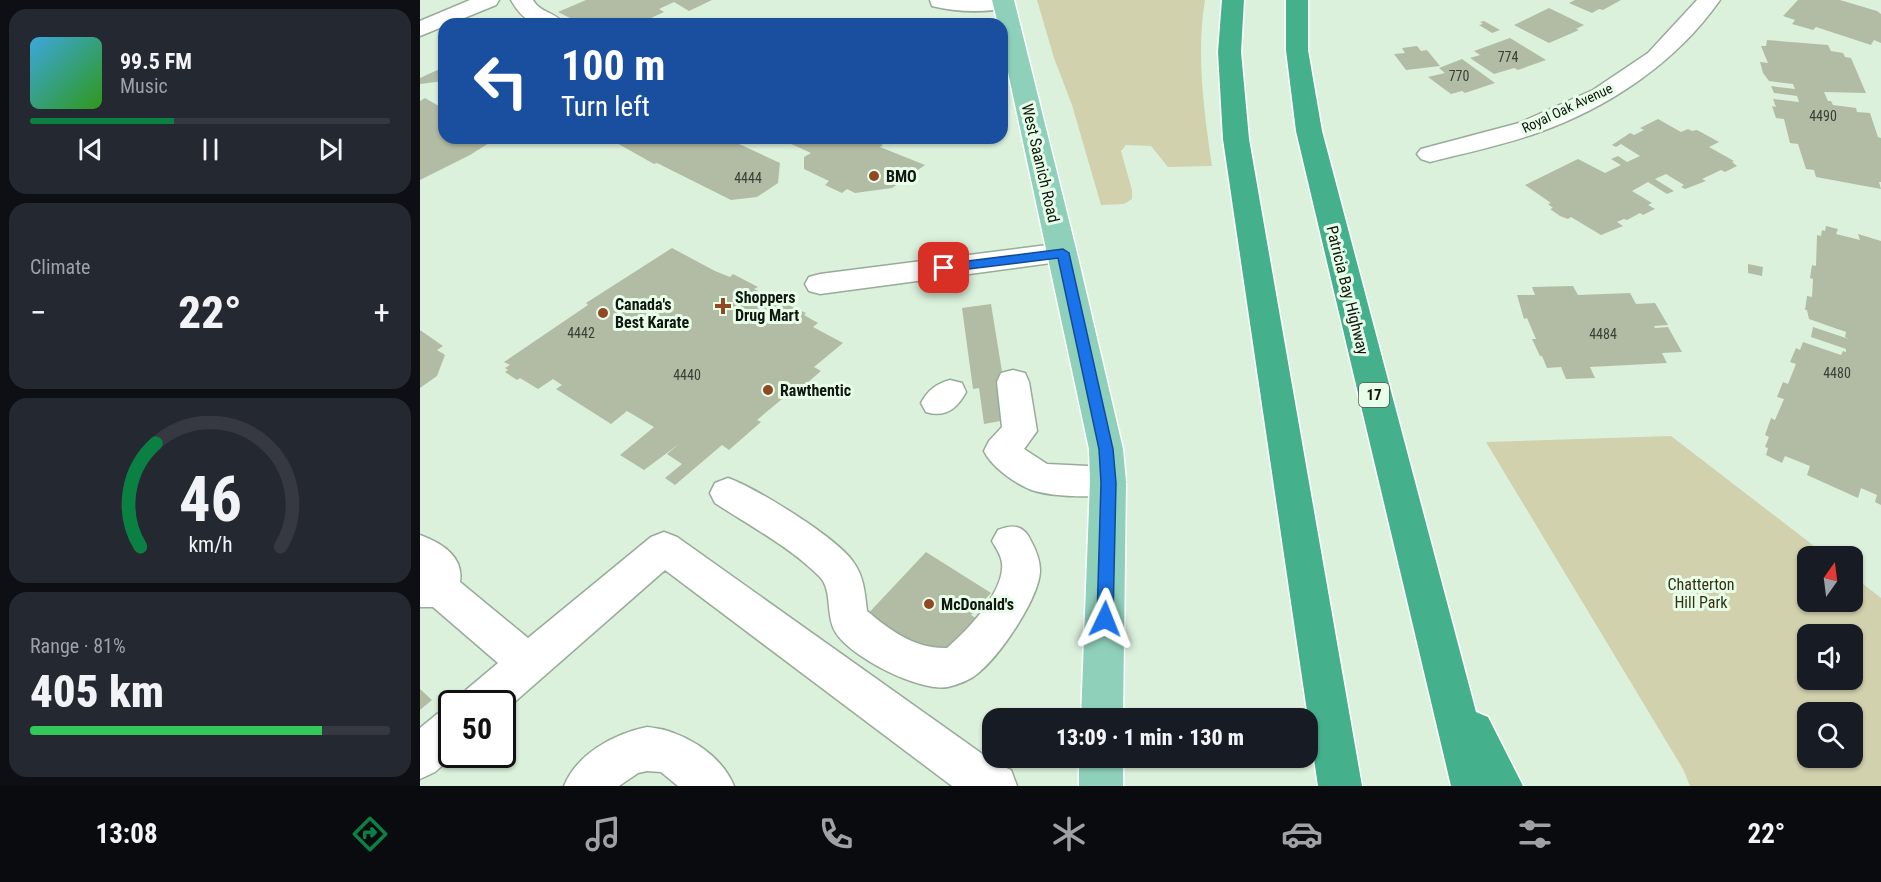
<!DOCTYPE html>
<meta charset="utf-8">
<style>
:root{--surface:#171b24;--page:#242831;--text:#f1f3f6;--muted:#9ea1a6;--line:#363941;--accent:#0b8043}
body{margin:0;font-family:"Roboto Condensed",sans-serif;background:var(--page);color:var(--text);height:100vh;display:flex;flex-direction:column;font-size:22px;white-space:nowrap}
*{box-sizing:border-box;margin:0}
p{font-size:20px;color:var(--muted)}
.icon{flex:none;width:33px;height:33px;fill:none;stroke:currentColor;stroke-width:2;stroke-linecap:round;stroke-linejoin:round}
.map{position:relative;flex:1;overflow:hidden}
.drawer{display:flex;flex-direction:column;gap:9px;padding:9px;background:#0d0f14;width:420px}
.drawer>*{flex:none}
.banner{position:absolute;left:18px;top:18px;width:570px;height:126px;border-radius:18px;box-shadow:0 2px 4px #0004;background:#1a4fa0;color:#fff;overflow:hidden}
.needle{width:39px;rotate:14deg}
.controls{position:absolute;left:1377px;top:546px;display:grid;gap:12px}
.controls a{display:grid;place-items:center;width:66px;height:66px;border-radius:12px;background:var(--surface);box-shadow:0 2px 4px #0004;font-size:30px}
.speed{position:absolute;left:18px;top:690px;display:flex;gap:12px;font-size:30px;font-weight:700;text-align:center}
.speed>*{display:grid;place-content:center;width:78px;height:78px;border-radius:50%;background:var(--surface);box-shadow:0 2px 4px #0004;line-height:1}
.speed .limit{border:3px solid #111;border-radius:9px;background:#fff;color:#111}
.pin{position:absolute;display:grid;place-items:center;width:51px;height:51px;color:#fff;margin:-26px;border-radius:12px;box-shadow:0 3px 9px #0006}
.me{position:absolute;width:66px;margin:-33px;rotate:2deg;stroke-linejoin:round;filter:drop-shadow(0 0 4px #0008)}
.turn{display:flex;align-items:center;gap:21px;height:126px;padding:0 24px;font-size:27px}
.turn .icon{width:78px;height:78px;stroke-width:2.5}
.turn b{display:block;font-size:42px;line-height:51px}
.big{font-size:45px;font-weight:800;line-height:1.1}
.drawer .card{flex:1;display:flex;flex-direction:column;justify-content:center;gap:9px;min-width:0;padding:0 21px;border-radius:18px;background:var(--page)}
.drawer .dial{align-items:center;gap:0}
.dial svg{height:156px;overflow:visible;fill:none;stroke:var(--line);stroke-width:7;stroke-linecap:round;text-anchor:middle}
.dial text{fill:var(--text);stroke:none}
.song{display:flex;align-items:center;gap:18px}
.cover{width:72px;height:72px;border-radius:9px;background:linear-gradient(135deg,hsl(200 70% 55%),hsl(110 70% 35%))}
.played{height:6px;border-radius:3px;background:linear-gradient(90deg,var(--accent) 40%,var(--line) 40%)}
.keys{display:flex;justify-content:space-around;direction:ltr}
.heat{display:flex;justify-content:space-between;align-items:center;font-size:33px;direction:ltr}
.charge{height:9px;border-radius:4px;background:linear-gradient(90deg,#34c759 81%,var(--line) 0)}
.trip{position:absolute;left:562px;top:708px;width:336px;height:60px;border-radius:18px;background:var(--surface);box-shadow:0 2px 4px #0004;font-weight:800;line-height:60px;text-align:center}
.dock{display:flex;height:96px;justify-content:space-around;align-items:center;background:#090b0e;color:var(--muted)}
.dock .icon{width:42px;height:42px}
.dock .active{color:var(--accent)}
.dock b{font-size:27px;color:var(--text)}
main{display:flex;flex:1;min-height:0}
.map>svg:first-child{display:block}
.green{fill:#d1d1ae;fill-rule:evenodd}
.building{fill:#b2bca4}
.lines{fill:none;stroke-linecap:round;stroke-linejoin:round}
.minor-casing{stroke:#97ac98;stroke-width:3}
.major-casing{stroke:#fff;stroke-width:3}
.highway-casing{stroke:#fff;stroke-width:3}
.minor{fill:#fff;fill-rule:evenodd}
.major{fill:#8fd0ba;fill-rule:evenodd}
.highway{fill:#45b18c;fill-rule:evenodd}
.route{fill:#1a73e8;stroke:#114b97;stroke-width:1.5}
.poi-dot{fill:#904924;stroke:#e8fee9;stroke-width:2}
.labels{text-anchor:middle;stroke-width:6;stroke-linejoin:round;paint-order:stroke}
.number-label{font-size:14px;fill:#384035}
.far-street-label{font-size:14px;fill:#0f1710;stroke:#e8fee9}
.shield{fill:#e8fee9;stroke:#505c51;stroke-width:1.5}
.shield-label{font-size:15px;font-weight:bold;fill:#0f1710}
.street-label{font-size:16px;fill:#0f1710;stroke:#e8fee9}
.poi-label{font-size:16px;font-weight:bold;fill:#0f1710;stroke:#e8fee9;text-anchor:start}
.park-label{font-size:16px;fill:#34320f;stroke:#e8fee9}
</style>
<main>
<section class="drawer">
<div class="card">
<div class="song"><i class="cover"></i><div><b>99.5 FM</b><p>Music</p></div></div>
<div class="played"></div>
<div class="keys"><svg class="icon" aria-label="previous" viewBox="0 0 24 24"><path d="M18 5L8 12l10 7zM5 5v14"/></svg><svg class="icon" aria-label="pause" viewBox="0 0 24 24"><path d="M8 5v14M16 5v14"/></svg><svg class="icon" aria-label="next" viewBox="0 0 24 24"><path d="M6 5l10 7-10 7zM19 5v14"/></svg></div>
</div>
<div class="card"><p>Climate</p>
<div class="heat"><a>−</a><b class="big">22°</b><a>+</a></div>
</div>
<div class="card dial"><svg viewBox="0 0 100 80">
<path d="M14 69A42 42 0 1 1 86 69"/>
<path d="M14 69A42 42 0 0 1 22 16" stroke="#0b8043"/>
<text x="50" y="56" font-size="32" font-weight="700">46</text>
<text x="50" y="72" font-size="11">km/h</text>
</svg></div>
<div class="card"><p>Range · 81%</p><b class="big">405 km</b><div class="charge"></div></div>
</section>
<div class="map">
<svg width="1461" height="786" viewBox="0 0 1461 786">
<rect width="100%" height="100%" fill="#dbf1dc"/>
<path class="green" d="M617,0H785C776,54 784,112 792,166L748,167L731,146L706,145L701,151L712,190V199L704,204L681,205L652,105L634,58Z
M1251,436L1407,556H1388V602H1432L1433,576L1461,598V786H1270L1263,769L1066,442ZM1388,634H1432V680H1388ZM1388,712H1432V758H1388Z"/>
<path class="building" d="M166,0H292L269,11L254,2L239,9L244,12L218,24H162L138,12Z
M1155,0H1201L1183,10L1179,9L1172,13L1149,3Z
M1378,0H1420L1457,11L1461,14V43L1454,40L1451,45L1396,27L1393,30L1372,24L1375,20L1363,16Z
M1129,8L1164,25L1156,29L1159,30L1129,43L1094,25Z
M478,19L479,24H438V22Z
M1064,21L1080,30L1072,33L1059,25L1063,24L1060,22Z
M1090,38L1126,60L1098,70L1094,68L1074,74L1050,58L1060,55L1054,51Z
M1347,40L1408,45L1411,51L1423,53L1425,57L1431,58L1446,93L1404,92L1408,101H1411L1413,105L1436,108L1437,112L1450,113L1458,137L1461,138V182H1459L1461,189L1396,177L1394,170L1386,169L1378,144L1370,143L1364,119L1356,118L1352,106L1356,107L1353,99L1379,102L1377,96L1354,93L1351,86L1375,89L1373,84L1349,81L1343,73L1340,62L1348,63L1341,46H1346Z
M997,46L1001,51L1007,50L1020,66L986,70L974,54L985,53L982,48Z
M1042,59L1075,83L1045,93L1042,91L1031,94L1008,77L1025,73L1019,68Z
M24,67V81L0,84V78Z
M5,98L24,109V138H77L50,155L0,180V101Z
M1238,119L1261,132L1268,129L1272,131L1277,130L1299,142L1289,147L1314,161L1312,162L1317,166L1305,172L1301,170L1282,179L1286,181L1265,189L1261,187L1264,185L1246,174L1235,179L1254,191L1247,194L1228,182L1212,191L1232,203L1228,205L1235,209L1223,215L1220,213L1207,220L1204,219L1197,222L1203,226L1181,235L1151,217L1148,219L1140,216L1130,209L1133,208L1128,204L1131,203L1105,185L1158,159L1185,173L1201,165L1191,159L1198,156L1207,162L1220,156L1201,144L1196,147L1192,145L1210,133L1214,135L1224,130L1220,128Z
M188,138H306L360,163L358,183L337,197L311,200L237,163L234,164Z
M358,138H459V143L463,145L460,147L505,165L472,188L435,193L427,189L422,193L405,185L409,181L384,169V157L391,153Z
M1406,226L1418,229L1416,234L1440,240L1438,234L1461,241V505L1455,502L1457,495L1441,488L1438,498L1387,475L1390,466L1365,456L1362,463L1346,455L1348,448L1345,447L1349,437L1345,435L1351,418L1355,420L1364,399L1357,397L1363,382L1368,384L1376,364L1370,362L1376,348L1380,350L1383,342L1421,355L1423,351L1426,352V349L1391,337L1393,327L1429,339L1425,337L1426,332L1389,319L1387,310H1385L1387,296L1392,297L1393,279L1390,278L1392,265L1396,266L1397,235L1401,236L1402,230L1405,231Z
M252,248L295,271L310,277L313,274L338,287L334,289L386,313L384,315L398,323L393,327L423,343L394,367L401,371L372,396L368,394L337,420L341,422L309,450L302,445L255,485L245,478L262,464L247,454L259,444L224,470L200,455L234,427L207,411L191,424L136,389L142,385L133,379L118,389L100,378L97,380L85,372L88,370L85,368L90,365L84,362L168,305L166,303Z
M1328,264L1343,267L1342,276L1328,273Z
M1153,286L1158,295L1210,293L1216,304L1235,303L1248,325L1234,326L1235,328L1248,327L1262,352L1242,353L1247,363L1170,367L1175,378L1146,379L1141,367L1127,368L1122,356H1120L1112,339H1116L1107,318L1104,319L1097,295H1115L1112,287Z
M571,304L584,384L586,420L564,424L559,388L553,389L542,308Z
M0,330L23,346L17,350L25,355L17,376L0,388Z
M506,552L571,593L551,615L562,622L538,645L495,654L443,619Z
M0,689L12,700L0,710Z"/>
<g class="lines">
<g class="minor-casing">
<path id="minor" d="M50,0H79L76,5L0,36V21Z
M91,0H113C120,13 136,12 144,24C116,24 106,26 91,0Z
M510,0H592L594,2L591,7C566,13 537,12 512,6Z
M1277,0H1300C1256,63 1188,108 1117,133C1083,145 1045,153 1010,162L1001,159L997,154L1001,149L1099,123L1173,90L1228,53Z
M643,243L653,246L657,253L653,260L400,294L389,291L385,284L389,277L400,274Z
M593,370L605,373L609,382L617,431L604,449L627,464L688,467L701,472L706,482L701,492C681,499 629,497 609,489C593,482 571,466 564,451L569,441L582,427L577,382L581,373Z
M530,380L542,383L546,392C537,409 525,418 506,412L501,403C508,390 516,384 530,380Z
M308,478C336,488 418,538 434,563C444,577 445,594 447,611C471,631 495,649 527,648C548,630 585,591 582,563C581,555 576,548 572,541L578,530C593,524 604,525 611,541C616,550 620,560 620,571C619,599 579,657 557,674C550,680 536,685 528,687C499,692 431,657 416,633C405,616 413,591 400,577C370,547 330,526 295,503L290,493L295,483Z
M244,532L257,537L575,763L591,770L597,786H532L245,570L82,713V704H40L46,690L78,663L13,607H0V535C22,543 44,557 40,582L108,638L231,537Z
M32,708V754H35L15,772L0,779V728L17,714Z
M227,727C262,730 301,754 314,786H258L241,772L227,771L218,773L199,786H144C157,754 193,734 227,727Z"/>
</g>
<g class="major-casing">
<path id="major" d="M572,0H594L657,253L703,449L706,482L703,718H661L670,482L669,449L582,44V24H578Z
M659,758H703V786H659Z"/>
</g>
<g class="highway-casing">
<path id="highway" d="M802,0H824L821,52L829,139L942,786H898L803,139L798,52Z
M866,0H888V50L902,131L1056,712L1068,717L1103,786H1031L876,131L866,50Z"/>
</g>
<use href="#minor" class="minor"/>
<use href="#major" class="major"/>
<use href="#highway" class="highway"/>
</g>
<path class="route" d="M643,249L649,253L693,449L696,483L693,619L691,624L685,627L679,624L677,619L681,483L679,449L638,258L524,272L518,268L524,264Z"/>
<g class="poi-dot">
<circle cx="454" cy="176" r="6"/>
<path d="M300 297h6v6h6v6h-6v6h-6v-6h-6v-6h6z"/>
<circle cx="183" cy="313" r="6"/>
<circle cx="348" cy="390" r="6"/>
<circle cx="509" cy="604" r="6"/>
</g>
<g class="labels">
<g class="number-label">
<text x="1088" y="62">774</text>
<text x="1039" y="81">770</text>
<text x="1403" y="121">4490</text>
<text x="328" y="183">4444</text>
<text x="161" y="338">4442</text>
<text x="1183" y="339">4484</text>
<text x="1417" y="378">4480</text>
<text x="267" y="380">4440</text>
</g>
<g class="far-street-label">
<text transform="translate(1147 108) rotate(-25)" y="5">Royal Oak Avenue</text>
</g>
<rect class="shield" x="939" y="383" width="30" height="24" rx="4.5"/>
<g class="shield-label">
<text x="954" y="400">17</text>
</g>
<g class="street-label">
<text transform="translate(621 163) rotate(77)" y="6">West Saanich Road</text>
<text transform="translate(928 290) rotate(76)" y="6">Patricia Bay Highway</text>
</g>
<g class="poi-label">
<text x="466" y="182">BMO</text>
<text x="315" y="303">Shoppers<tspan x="315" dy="18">Drug Mart</tspan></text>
<text x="195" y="310">Canada's<tspan x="195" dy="18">Best Karate</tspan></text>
<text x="360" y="396">Rawthentic</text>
<text x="521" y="610">McDonald's</text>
</g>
<g class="park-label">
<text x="1281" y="590">Chatterton<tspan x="1281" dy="18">Hill Park</tspan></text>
</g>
</g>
</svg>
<div class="controls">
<a><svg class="needle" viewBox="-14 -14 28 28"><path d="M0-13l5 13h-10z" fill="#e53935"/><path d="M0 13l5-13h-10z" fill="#9ea1a6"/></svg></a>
<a><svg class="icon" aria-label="sound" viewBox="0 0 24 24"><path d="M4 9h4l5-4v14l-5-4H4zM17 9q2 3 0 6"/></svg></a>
<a><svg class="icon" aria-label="search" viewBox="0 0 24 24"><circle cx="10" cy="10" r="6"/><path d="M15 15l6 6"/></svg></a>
</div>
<div class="speed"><div class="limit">50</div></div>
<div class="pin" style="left:524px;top:268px;background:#d93025"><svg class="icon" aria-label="arrive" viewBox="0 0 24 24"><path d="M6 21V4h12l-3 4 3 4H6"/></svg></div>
<svg class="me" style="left:685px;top:619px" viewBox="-20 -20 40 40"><path d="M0-17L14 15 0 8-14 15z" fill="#1a73e8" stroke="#fff" stroke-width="4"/></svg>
<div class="trip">13:09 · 1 min · 130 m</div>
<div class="banner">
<div class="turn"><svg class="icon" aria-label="left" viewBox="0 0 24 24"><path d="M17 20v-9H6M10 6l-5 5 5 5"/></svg><div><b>100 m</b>Turn left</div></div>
</div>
</div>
</main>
<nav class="dock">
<b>13:08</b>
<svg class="icon active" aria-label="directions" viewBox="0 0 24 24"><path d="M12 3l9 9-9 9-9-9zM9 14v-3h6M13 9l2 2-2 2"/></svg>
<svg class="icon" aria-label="music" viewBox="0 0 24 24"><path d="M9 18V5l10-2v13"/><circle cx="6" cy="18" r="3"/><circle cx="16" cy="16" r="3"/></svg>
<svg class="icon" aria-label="phone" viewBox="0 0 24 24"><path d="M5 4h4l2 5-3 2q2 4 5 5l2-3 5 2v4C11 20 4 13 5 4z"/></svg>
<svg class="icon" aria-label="climate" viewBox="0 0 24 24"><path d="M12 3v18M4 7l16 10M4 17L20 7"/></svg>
<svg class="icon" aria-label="car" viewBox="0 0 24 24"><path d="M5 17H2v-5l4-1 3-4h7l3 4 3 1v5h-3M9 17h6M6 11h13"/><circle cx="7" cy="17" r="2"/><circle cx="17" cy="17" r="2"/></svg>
<svg class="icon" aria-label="filters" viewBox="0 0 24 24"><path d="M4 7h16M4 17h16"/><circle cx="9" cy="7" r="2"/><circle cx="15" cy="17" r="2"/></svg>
<b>22°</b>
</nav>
